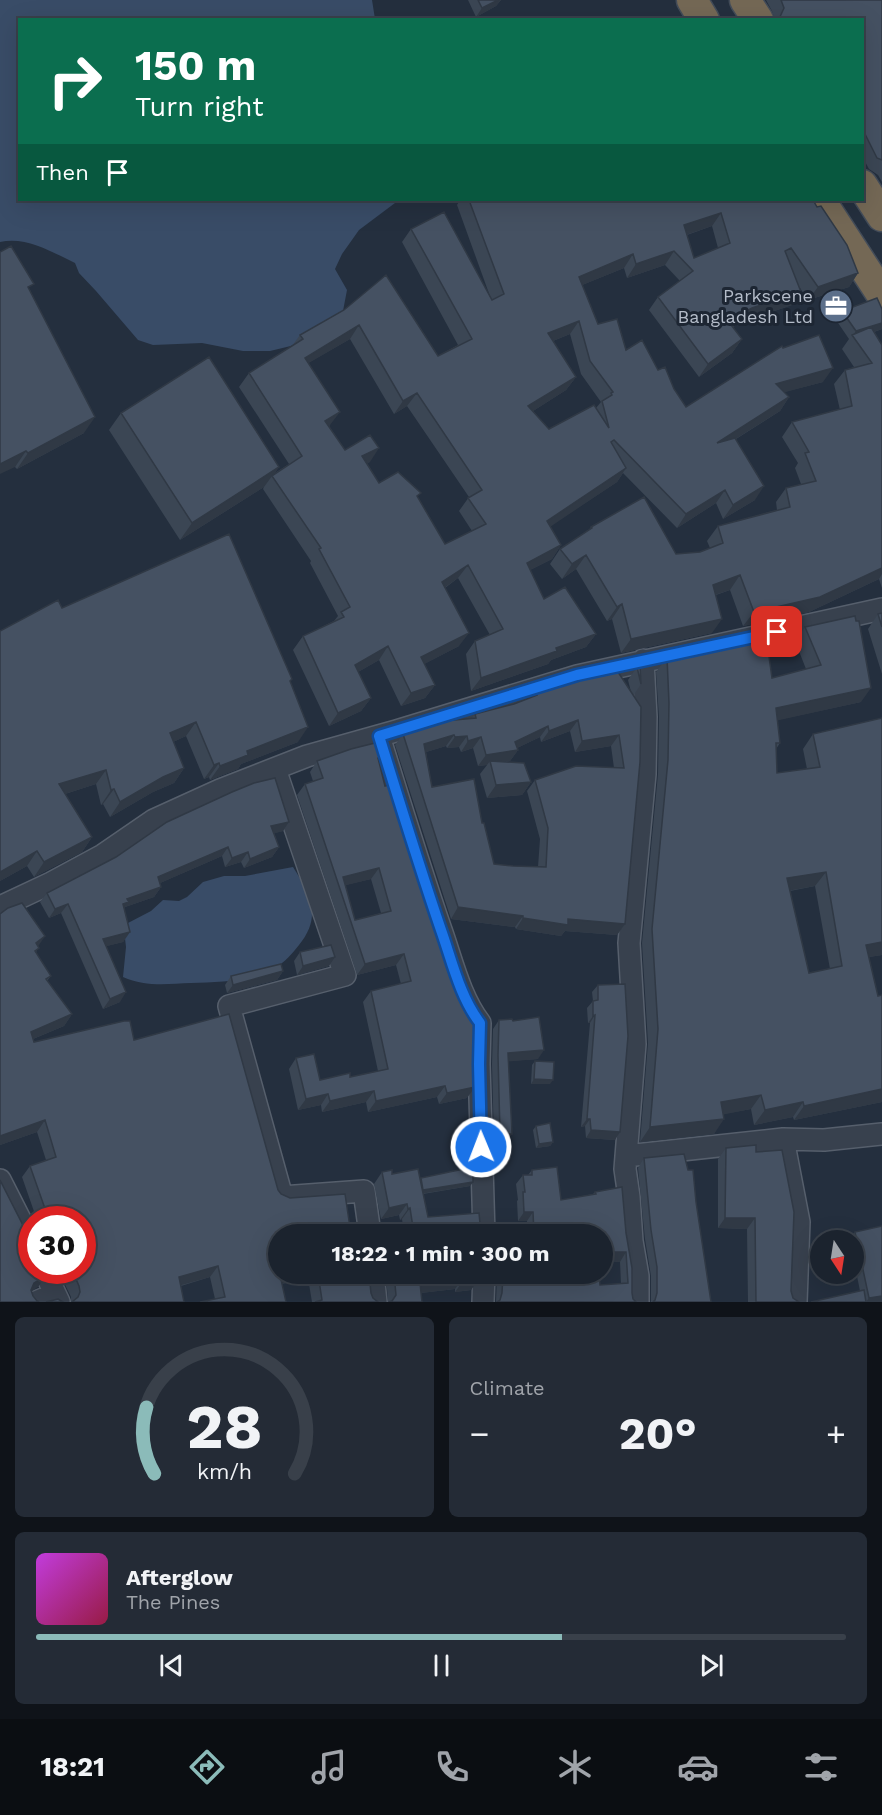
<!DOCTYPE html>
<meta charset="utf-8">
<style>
:root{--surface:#1b232e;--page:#242b36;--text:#f1f3f6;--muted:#a0a4aa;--line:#39404a;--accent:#8bbbb9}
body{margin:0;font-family:"Work Sans",sans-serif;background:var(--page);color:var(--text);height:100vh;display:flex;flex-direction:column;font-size:22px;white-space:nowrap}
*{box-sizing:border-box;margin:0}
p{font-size:20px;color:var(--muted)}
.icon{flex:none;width:33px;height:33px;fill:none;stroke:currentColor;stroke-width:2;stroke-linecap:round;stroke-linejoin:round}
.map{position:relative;height:1302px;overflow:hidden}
.details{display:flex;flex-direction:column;gap:15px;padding:15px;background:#0f1319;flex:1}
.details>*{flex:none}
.top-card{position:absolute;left:18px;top:18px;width:846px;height:183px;border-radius:0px;box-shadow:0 6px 24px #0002,0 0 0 2px var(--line);background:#0b6e4f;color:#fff;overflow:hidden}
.needle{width:39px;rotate:168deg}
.fabs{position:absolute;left:810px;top:1230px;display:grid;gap:12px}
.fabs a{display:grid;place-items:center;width:54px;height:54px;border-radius:50%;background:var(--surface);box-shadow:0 6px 24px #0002,0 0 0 2px var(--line);font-size:30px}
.speed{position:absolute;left:18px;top:1206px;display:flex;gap:12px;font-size:30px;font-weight:700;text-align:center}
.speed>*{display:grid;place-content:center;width:78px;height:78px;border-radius:50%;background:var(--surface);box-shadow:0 6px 24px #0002,0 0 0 2px var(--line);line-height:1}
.speed .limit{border:9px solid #d22;background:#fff;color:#111}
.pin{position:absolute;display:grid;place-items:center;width:51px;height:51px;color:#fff;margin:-26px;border-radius:12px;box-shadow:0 3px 9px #0006}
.me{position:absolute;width:66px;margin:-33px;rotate:359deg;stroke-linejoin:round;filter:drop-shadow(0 0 4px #0008)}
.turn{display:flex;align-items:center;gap:21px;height:126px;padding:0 18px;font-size:27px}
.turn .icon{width:78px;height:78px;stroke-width:2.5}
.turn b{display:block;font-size:42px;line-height:51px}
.then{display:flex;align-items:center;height:57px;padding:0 18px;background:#0003;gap:12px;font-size:22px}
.big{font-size:45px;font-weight:700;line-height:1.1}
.details .card{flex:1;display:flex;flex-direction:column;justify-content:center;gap:9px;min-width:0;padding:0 21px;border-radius:9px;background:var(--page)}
.details .dial{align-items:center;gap:0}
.dial svg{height:156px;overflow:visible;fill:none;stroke:var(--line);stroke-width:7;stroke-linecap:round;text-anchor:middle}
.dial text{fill:var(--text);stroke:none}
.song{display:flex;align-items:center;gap:18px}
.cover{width:72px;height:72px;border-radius:9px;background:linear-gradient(135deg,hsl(290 70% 55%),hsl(340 70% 35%))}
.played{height:6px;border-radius:3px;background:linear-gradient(90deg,var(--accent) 65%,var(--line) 65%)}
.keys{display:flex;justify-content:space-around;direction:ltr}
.heat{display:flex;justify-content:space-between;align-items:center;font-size:33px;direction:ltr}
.details .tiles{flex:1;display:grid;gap:15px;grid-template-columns:1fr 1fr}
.card:last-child{grid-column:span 2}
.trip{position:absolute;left:268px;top:1224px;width:345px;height:60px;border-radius:30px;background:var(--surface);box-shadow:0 6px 24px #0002,0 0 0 2px var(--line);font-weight:700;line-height:60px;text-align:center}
.menu{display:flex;height:96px;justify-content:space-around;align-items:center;background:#0b0e12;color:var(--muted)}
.menu .icon{width:42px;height:42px}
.menu .selected{color:var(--accent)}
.menu b{font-size:27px;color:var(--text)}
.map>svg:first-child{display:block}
.water{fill:#394c67}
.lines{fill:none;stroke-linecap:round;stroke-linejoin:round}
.minor-casing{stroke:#565f6c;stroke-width:24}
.highway-casing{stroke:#434c59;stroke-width:33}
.minor{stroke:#38414e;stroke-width:21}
.highway{stroke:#746855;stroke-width:30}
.wall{fill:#3b4654;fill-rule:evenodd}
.shaded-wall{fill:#303945}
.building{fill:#455162;stroke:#303945;stroke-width:1.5;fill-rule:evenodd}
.route-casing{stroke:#114b97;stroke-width:15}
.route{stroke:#1a73e8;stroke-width:10}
.labels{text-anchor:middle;stroke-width:6;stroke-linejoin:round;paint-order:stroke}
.poi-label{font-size:18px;fill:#b4bcc9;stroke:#1d2633;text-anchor:end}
</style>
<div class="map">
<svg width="882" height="1302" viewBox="0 0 882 1302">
<rect width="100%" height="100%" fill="#242f3e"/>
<path class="water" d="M0,0H372L375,19L20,20V200H399L359,230L342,254L335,269L347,290L343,311L295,345L270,351H243L202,343L153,345L138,340L96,291L79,273L75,263C52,252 26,236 0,242Z
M293,867C311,895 322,917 299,945C292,954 285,962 276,967C251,982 218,982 191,983C167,984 145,987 123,977L126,947L124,930L128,923L151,911L163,900L179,901L187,897L203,882L224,876H245Z"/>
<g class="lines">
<g class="minor-casing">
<path id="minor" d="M379,736C399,801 419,866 441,930C452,961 460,997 480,1023L479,1064L484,1234
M275,769L345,975L229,1006L282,1197L364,1191L370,1234
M0,907L51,883L103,855L154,820L220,790L307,756L396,731L577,676L882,609
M783,1139L824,1140L882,1134
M626,1156L783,1139L799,1222L796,1302
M0,1180L32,1243
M44,1270L59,1302
M373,1274L376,1302
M36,1302L55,1294
M483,1302L484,1274
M638,1302V1276L632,1241L629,1197L625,1169L635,1044L629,943L645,774L646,717L643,660"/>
</g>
<g class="highway-casing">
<path id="highway" d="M692,0L704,20
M745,0L758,20
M862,185L882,216
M820,200L882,295"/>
</g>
<use href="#minor" class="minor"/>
<use href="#highway" class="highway"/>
</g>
<path class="wall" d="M468,0H501L496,6L476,17Z
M766,0H882V182L878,175L869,169L862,156V20H775L772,11Z
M460,200H813L858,273L849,287L808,300L800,288L792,305L742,322L733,327L742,339L732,353L699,377L649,310L658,297L680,281L665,265L627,278L624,268L582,285L598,324L626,350L658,370L674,389L686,407L783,348L823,382L784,392L789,397L780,411L736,439L755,500L723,519L716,503L677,528L623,473L617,482L550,526L561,545L552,559L530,570L544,599L596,634L586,647L551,660L548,664L471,691L466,654L475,641L490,635L458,578L445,588L459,646L424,664L435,685L425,698L401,706L379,660L358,672L371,698L361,711L329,726L293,650L303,636L334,621L338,616L310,563L311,561L263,489L264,487L180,540L109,430L121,413L275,473L289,464L239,387L249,373L292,346L300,335L344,310L438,356L458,345L402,242L411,229L491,299L457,205ZM712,226L718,248L694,258L687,235ZM570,334L581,374L601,402L596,408L549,429L533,411L566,390L576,377L553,341ZM350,339L394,414L407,406L469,497L459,511L472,531L445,544L418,498L379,483L367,463L370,462L345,450L329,426L330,425L308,363Z
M30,290L84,433L17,469L15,467Z
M882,309V329L874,332L882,345V588L879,579L809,612L743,626L730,590L716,595L712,633L621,653L612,619L607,621L576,569L562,579L550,564L560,549L589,530L591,527L676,554L700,552L710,548L707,541L718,526L777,510L776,502L786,488L801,484L795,468L798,463L782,437L792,422L840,410L834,384L845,370L854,367L842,349L849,339L836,320L842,311Z
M62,608L290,682L298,742L241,764L238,769L210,780L209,777L204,779L186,736L173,742L184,768L174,783L153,792L110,817L103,804L101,805L96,784L65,794L92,837L82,852L34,877L27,866L0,881V631Z
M882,613V674L868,629L878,614Z
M805,627L861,702L777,720L780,743L776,749L777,773L807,769L803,749L813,734L882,718V955L869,957L878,996L882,995V1102L794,1120L793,1117L754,1125L751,1109L723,1114L714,1134L640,1142L648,1043L642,943L658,774L659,717L656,672L667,657L772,678L806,669L795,641ZM815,886L830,969L809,973L790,891Z
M637,667L641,684L633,696L625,924L617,935L565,931L561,936L516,929L515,927L451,919L395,745L403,734L471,719L475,714L514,704L534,696L536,693L631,692L628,680ZM570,731L575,752L611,746L614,768L535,780L527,791L540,839L538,867L513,866L494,864L482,823L432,787L426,752L446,746L447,748L459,747L461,752L473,748L478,766L487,765L480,774L487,798L522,795L531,782L507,762L510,761L518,750L517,748L540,737L541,742Z
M317,761L379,763L467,1098L439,1104L437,1097L368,1112L366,1102L322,1112L321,1105L298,1110L289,1069L296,1058L320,1080L350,1077L378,1071L363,1002L371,991L401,984L396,965L357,975L297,795L305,784L313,781L310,772ZM371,879L381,913L355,920L345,885Z
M289,822L283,831L274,833L279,847L272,857L244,868L241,862L225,867L222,856L160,883L161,887L154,897L125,907L124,909L130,932L123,942L106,946L120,1002L103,1009L61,913L49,918L40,902L47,893Z
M0,914L38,946L36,953L51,976L47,981L72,1014L64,1026L33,1039L34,1042L134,1040L279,1274H369L371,1293L373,1298L378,1302H312L308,1278L215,1299L210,1277L181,1286L71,1302V1297L58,1270H82V1220H37L22,1177L30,1166L46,1160L37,1132L0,1145Z
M300,952L329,966L297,975L294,961Z
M283,971L277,980L227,993L225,985L231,976Z
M598,985L615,1140L586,1138L585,1126L581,1127L590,1023H588L587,1008L593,1001L592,992Z
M499,1020L513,1021L538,1059L508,1061L506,1142L494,1143L492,1064L493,1029Z
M535,1061L550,1084H531L532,1065Z
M536,1126L553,1142L550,1146L536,1148L533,1130Z
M726,1148L756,1152L793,1298L799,1302H748L747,1229L718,1228V1159Z
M644,1158L696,1202L711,1302H651V1276L645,1239L638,1168Z
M532,1170L561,1200L593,1194L595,1192L626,1233L632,1293L633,1299L636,1302H496L497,1274H599L600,1285L621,1284L620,1262L603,1261V1234H527V1221H518L517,1201L518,1200L516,1184L523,1175H528Z
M382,1172L420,1179L473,1182L470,1186L423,1194L428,1217L481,1234H404L402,1219L400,1220L399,1215L381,1219L374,1184Z
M855,1232L882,1302H811L860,1291L854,1261V1240H849Z
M386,1274H479L471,1290L455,1292V1289L421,1293L388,1302Z"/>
<path class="shaded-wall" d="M498,0H501L496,6L476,17L482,8Z
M721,213L712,226L674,239L684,225Z
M674,251L665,265L627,278L636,264Z
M633,254L624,268L570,290L579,277Z
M858,273L849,287L808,300L818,287Z
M801,292L792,305L742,322L719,334L728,321L752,308Z
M579,321L570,334L538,347L548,333Z
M882,323V329L855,338L853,335L856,331Z
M359,325L350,339L295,371L305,358Z
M742,339L732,353L699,377L708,364Z
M833,368L823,382L767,397L776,384Z
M576,377L566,390L519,420L528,406Z
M417,393L407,406L394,414L403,401Z
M789,397L780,411L707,457L717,443Z
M340,412L330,425L316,434L325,421Z
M95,417L84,433L17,469L28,453Z
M379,448L370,462L353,469L362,456Z
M26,451L15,467L0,474V464Z
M279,467L273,477L272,476L264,487L180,540L192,523Z
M626,468L617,482L538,535L547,521Z
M764,486L755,500L723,519L733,505Z
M725,490L716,503L677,528L686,514Z
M561,545L552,559L518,576L527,563Z
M586,555L576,569L562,579L572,564Z
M468,565L458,578L433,596L442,582Z
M882,568V574L879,579L809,612L743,626L754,612Z
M740,575L730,590L702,599L713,585Z
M622,604L612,619L607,621L617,607Z
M722,619L712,633L621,653L631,639Z
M469,633L459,646L411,671L421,657Z
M596,634L586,647L551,660L548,664L471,691L481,678L556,648Z
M388,646L379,660L346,679L355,665Z
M435,685L425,698L401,706L411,693Z
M871,688L861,702L766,723L776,708Z
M371,698L361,711L329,726L338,713Z
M578,720L570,731L541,742L549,731Z
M196,722L186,736L160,748L170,733Z
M548,726L540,737L511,751L518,750L510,761L490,764V761L487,765L478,766L486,755Z
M308,727L298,742L241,764L238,769L210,780L220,766L247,751Z
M454,735L446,746L416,755L424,744Z
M619,735L611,746L575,752L582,741Z
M467,736L459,747L447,748L455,737Z
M481,737L473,748L461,752L468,741Z
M219,763L209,777L204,779L214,765Z
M184,768L174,783L153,792L110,817L120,802L163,777Z
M106,770L96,784L49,799L59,784Z
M531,782L522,795L487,798L496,785Z
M114,789L103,804L101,805L111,790Z
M289,822L283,831L265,836L271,826Z
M92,837L82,852L34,877L44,862Z
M228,847L222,856L151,887L158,877Z
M279,847L272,857L244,868L250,859Z
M37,851L27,866L0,881V872Z
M248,852L241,862L225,867L232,858Z
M379,868L371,879L339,887L343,877Z
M826,872L815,886L776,893L787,878Z
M161,887L154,897L125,907L122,912L116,914L127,899Z
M68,904L61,913L49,918L55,909Z
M458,907L523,916L515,927L451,919Z
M523,918L568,919L625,924L617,935L565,931L561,936L516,929Z
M130,932L123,942L96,949L103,939Z
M45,936L37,948L36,943Z
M882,942V955L856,959L866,945Z
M404,954L396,965L357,975L365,964Z
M335,957L329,966L297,975L303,966Z
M283,971L277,980L227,993L233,985Z
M126,992L120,1002L103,1009L110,999Z
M72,1014L64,1026L23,1043L31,1032Z
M595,1015L590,1023H588L593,1016Z
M544,1050L538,1059L501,1062L508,1053Z
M534,1079L553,1080L550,1084H531Z
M445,1086L437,1097L368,1112L376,1101Z
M475,1087L467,1098L439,1104L447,1093Z
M882,1089V1102L794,1120L804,1106Z
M374,1091L366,1102L322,1112L330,1101Z
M328,1094L321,1105L298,1110L306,1099Z
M761,1095L751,1109L711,1117L721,1102Z
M803,1102L793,1117L754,1125L765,1110Z
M587,1119H590L585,1126L581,1127Z
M724,1119L714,1134L640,1142L650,1127Z
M45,1120L37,1132L0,1145V1136Z
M591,1130L620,1132L615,1140L586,1138Z
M500,1134H512L506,1142L494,1143Z
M553,1142L550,1146L536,1148L539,1144Z
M473,1182L470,1186L420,1194L423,1190Z
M407,1204L399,1215L381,1219L389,1208Z
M410,1208L402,1219L400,1220L408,1209Z
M524,1212H533L527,1221H518Z
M725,1218H755L747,1229L718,1228Z
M603,1252H626L620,1262L603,1261Z
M218,1266L210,1277L171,1288L179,1277Z
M287,1274H312L308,1278L272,1286L280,1275Z
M46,1276L38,1287L26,1295L34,1283Z
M463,1278L455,1289L412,1294L420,1283Z
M479,1279L471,1290L455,1292L463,1281Z
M882,1296V1302H866L869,1298Z"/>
<path class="building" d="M478,0H498L482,8Z
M781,0H882V160L877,158L862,128V20H817V19L780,20L779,19L784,8Z
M469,200H813L817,207L821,206L847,245L858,273L818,287L791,248L785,251L801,292L752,308L728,321L742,339L708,364L658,297L693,271L674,251L636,264L633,254L579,277L598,324L617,319L626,350L642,340L658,370L665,367L674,389L686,407L782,346L783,348L819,335L833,368L776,384L789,397L717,443L735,438L764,486L733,505L725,490L686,514L614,440L611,442L626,468L547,521L561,545L527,563L544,599L565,587L596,634L556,648L557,651L481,678L475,641L503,629L468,565L442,582L469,633L421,657L435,685L411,693L388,646L355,665L371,698L338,713L303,636L344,617L341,612L350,607L319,549L321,548L272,476L302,456L249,373L303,339L300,335L344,310L386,275L438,356L472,339L411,229L444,212L492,300L504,294ZM721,213L730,243L694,258L684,225ZM579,321L590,361L613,392L611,393L612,395L602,401L609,428L594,405L549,429L528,406L576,377L548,333ZM359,325L403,401L417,393L482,490L468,498L486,524L445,544L417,496L421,493L398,472L379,483L362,456L379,448L370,435L345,450L325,421L340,412L305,358Z
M11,246L34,284L28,287L95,417L28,453L26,451L0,464V252Z
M877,298L882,309V323L856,331L842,311Z
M871,327L882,345V568L820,597L754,612L740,575L713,585L722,619L631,639L622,604L617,607L586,555L572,564L560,549L592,528L591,527L644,497L676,554L700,552L723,543L718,526L790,507L786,488L816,481L805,453L809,452L792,422L852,406L845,370L872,363L852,335Z
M209,357L279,467L192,523L121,413Z
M229,534L292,679L290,681L308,727L247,751L248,755L220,766L219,763L214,765L196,722L170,733L184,768L163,777L120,802L114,789L111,790L106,770L59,784L92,837L44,862L37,851L0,872V631L58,600L62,608Z
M882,613V627L878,614Z
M855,616L856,621H859L871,688L776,708L780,743H776L777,773L820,767L813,734L882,718V942L866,945L878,996L882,995V1089L804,1106L803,1102L765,1110L761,1095L721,1102L724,1119L650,1127L658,1029L652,929L668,760L669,703L667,657L766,635L772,678L821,665L805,627ZM826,872L842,966L809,973L787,878Z
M640,666L641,684L637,667Z
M618,672L641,707L640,762L625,924L568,919V925L523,918V916L458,907L403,734L443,721L476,718L475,714L514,704L537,695L536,693L571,682ZM578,720L582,741L619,735L624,768L576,766L535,780L548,828L546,867L513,866L494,864L484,823H482L474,779L432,787L424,744L454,735L455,737L467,736L468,741L481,737L486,755L518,750L515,742L548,726L549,731Z
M379,742L383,757L378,758L385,786L392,784L453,972L464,997L475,1016V1087L447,1093L445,1086L376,1101L374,1091L330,1101L328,1094L306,1099L296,1058L314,1054L320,1080L350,1073V1077L388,1069L371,991L411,981L404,954L365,964L305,784L323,778L317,761L351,749ZM379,868L391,911L355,920L343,877Z
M490,761L524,763L531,782L496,785Z
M275,778L289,822L271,826L279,847L250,859L248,852L232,858L228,847L158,877L161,887L127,899L129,902L123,904L130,932L103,939L126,992L110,999L68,904L55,909L47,893L116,857L167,822L232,792L254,783Z
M22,903L45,936L36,943L39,948L35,951L51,976L46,979L72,1014L31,1032L34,1042L124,1021H130L134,1040L229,1014L278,1190L281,1194L290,1198L345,1194L351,1234H279V1274H287L280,1275L286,1302H200L225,1297L218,1266L179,1277L184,1302H72L78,1297L80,1292L79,1286L72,1270H82V1220H49L30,1166L56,1157L45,1120L0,1136V914L8,908Z
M331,945L335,957L303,966L300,952Z
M281,964L283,971L233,985L231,976Z
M625,984L628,1036L620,1132L591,1130L590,1119H587L595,1015L593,1016V1001L598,1000V985Z
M539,1017L544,1050L508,1053L512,1134H500L498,1055L499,1020L512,1019L513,1021Z
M535,1061L554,1062L553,1080L534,1079Z
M550,1123L553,1142L539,1144L536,1126Z
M756,1145V1152L782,1150L794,1212L791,1291L793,1298L799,1302H756L755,1218H725L726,1148Z
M684,1154L688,1170H693L696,1202L711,1302H653L655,1300L657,1293V1267L651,1230L644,1158Z
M473,1167V1182L423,1190L421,1178Z
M557,1167L561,1200L596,1194L595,1192L622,1187L626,1233L632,1268V1293L633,1299L636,1302H497L500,1300L502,1293L503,1274H599L600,1285L628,1283L626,1252H603V1234H534L533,1212H524L523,1192H525L523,1175H532V1170Z
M418,1169L428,1217L479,1213L481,1234H414L410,1208L408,1209L407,1204L389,1208L382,1172L392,1170V1174Z
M0,1180L29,1237L32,1241V1270H44L46,1276L34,1283L31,1290L33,1296L37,1301L39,1302H0Z
M882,1226V1296L869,1298L855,1232Z
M318,1274H369L371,1293L373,1298L378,1302H315L322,1300Z
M394,1274H479V1279L463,1281V1278L420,1283L422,1302H389L392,1301L396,1295Z
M864,1290L866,1302H811Z
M58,1299L63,1302H46Z"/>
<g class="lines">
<g class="route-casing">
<path id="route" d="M481,1147L479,1064L480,1023C460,997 452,961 441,930C419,866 399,801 379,736L577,675L777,632"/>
</g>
<use href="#route" class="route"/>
</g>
<defs>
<g id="office-disc" transform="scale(1.725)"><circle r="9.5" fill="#5c6f8a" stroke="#1d2633"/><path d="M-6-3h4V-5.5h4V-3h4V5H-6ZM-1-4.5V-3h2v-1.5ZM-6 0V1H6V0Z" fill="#fff"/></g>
</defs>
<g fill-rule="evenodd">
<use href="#office-disc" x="836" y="306"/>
</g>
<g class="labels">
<g class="poi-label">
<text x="813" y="302">Parkscene<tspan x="813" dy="21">Bangladesh Ltd</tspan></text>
</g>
</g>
</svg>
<div class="fabs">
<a><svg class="needle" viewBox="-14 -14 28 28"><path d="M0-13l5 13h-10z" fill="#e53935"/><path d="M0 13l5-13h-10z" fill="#a0a4aa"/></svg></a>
</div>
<div class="speed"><div class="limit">30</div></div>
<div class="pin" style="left:777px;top:632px;background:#d93025"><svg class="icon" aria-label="arrive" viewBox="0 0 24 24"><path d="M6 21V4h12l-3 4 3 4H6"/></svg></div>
<svg class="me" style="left:481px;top:1147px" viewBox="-20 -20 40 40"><circle r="17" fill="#1a73e8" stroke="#fff" stroke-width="3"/><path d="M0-11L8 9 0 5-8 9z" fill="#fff"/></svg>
<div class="trip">18:22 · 1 min · 300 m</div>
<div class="top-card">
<div class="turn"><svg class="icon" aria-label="right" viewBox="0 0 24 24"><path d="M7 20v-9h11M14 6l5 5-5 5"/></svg><div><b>150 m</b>Turn right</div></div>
<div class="then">Then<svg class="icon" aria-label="arrive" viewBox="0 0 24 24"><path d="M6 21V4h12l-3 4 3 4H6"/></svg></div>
</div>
</div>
<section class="details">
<div class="tiles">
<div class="card dial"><svg viewBox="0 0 100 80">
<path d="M14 69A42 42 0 1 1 86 69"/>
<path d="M14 69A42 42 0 0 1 10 35" stroke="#8bbbb9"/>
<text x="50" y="56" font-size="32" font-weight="700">28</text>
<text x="50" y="72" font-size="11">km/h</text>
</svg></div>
<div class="card"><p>Climate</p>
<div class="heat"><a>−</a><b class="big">20°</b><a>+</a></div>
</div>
<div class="card">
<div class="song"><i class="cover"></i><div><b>Afterglow</b><p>The Pines</p></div></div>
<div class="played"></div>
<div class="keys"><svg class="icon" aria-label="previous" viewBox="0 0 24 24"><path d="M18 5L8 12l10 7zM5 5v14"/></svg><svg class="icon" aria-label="pause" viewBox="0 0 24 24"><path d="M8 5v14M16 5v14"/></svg><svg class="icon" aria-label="next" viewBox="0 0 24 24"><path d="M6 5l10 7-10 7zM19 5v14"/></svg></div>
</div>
</div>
</section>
<nav class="menu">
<b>18:21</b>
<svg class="icon selected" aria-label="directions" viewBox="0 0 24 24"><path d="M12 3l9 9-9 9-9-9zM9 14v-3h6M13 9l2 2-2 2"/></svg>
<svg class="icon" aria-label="music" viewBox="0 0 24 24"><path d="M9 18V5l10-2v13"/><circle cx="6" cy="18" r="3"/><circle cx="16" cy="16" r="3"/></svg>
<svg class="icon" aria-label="phone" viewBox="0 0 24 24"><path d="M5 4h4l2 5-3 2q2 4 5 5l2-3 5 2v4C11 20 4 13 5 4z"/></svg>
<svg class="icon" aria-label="climate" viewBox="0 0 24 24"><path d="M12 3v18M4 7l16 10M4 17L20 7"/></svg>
<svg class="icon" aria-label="car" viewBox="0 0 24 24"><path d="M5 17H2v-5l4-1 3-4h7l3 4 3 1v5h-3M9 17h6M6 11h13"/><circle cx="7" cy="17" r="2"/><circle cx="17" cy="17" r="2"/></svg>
<svg class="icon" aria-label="filters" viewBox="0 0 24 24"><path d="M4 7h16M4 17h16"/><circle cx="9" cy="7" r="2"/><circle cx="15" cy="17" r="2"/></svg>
</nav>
